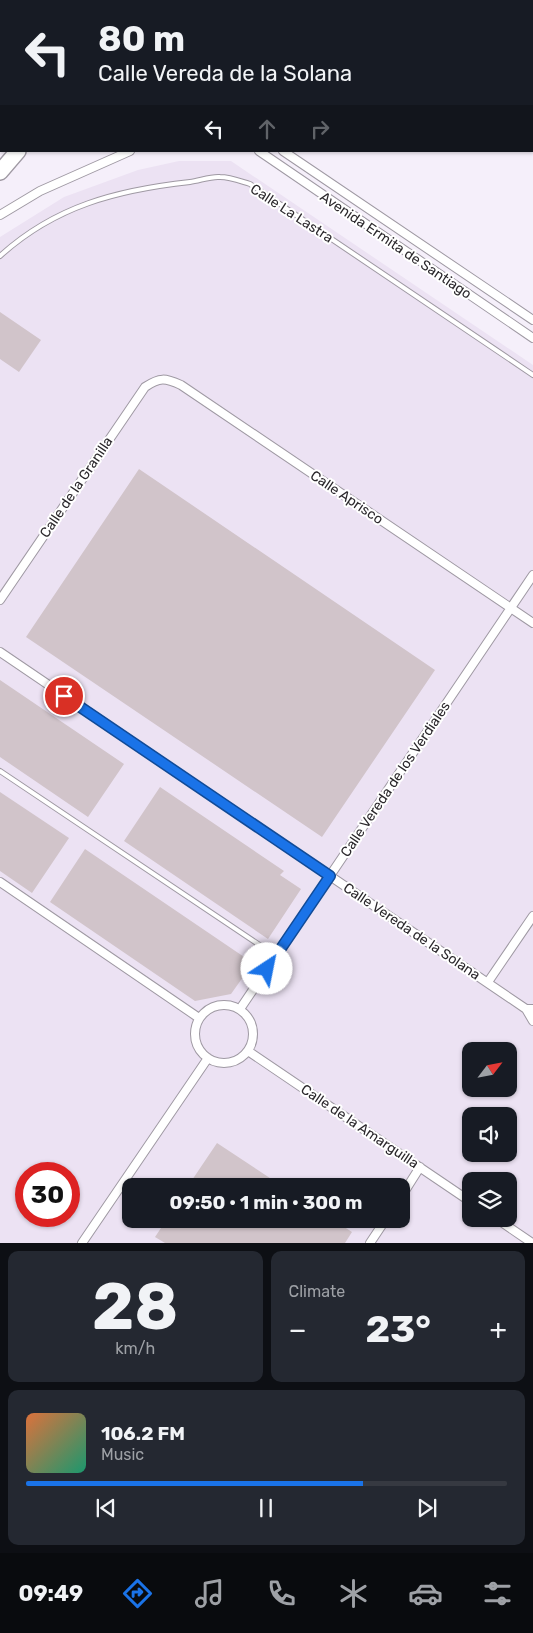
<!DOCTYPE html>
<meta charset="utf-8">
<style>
:root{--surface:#171b24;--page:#242831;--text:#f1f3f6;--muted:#9ea1a6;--line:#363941;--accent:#1a73e8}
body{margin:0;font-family:Rubik,sans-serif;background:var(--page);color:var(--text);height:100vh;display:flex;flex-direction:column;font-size:19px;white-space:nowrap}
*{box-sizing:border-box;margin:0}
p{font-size:16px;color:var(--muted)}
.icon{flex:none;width:28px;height:28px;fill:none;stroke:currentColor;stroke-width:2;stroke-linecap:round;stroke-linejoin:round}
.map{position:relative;height:1243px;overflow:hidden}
.side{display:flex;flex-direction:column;gap:8px;padding:8px;background:#0d0f14;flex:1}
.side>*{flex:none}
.hud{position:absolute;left:0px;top:0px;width:534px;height:152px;box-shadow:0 1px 4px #0004;background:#171b24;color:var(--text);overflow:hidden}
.needle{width:32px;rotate:58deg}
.controls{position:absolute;left:462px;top:1042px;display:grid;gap:10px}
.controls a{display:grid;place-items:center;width:55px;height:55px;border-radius:10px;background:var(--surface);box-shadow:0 1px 4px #0004;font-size:25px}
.speed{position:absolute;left:15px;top:1162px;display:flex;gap:10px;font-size:25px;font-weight:700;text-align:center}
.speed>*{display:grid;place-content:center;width:65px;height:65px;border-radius:50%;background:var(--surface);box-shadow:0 1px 4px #0004;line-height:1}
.speed .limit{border:8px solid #d22;background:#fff;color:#111}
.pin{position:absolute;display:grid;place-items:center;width:42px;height:42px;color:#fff;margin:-21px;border:2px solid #fff;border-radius:50%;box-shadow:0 1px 5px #0007}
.me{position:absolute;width:55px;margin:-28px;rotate:34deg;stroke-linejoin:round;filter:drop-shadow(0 0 4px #0008)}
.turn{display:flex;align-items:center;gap:18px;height:105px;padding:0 15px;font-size:22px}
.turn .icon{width:65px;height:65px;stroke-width:2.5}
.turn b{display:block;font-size:35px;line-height:42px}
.lanes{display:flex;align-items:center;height:48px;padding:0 15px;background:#0003;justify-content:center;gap:25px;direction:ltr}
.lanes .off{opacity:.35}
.big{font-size:38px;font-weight:700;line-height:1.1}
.side .tile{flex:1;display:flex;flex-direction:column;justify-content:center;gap:8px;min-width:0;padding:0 18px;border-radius:10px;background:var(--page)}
.side .dial{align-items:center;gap:0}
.dial b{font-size:65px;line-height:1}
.song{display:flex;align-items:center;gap:15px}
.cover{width:60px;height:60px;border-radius:8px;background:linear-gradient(135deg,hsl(20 70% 55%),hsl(160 70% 35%))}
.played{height:5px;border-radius:2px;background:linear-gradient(90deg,var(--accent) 70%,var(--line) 70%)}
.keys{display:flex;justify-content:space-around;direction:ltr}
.heat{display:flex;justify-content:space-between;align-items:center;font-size:28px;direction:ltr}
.side .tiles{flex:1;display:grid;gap:8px;grid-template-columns:1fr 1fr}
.tile:last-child{grid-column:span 2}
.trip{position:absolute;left:122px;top:1178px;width:288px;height:50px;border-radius:10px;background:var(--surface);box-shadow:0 1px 4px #0004;font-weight:700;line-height:50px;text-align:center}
.dock{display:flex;height:80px;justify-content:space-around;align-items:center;background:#090b0e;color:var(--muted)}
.dock .icon{width:35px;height:35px}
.dock .active{color:var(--accent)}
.dock b{font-size:22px;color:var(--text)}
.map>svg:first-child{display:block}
.built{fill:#ece2f3;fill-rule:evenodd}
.building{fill:#d1c4ca}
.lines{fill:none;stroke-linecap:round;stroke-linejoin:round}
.lane-casing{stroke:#9f99a3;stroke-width:6}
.street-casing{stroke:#9f99a3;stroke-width:10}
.secondary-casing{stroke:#9f99a3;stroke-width:14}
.highway-casing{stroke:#9f99a3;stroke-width:18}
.lane{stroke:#fff;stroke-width:4}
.street{stroke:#fff;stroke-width:8}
.secondary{stroke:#fff;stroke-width:11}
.highway{stroke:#fff;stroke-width:15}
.route-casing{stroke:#114b97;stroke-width:12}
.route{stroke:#1a73e8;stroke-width:9}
.labels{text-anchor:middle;stroke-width:4;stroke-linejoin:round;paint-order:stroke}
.street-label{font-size:14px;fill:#2b282c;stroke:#fff}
</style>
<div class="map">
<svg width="533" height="1243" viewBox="0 0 533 1243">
<rect width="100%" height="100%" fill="#f5effa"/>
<path class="built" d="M179,161H231L533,365V1243H0V237L64,197L138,170ZM471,1051H509V1089H471ZM471,1116H509V1154H471ZM26,1174H69V1216H26ZM471,1181H509V1219H471ZM131,1186H401V1219H131Z"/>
<path class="building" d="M0,312L41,340L19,372L0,359Z
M139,469L435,670L322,837L26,637Z
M0,680L124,764L88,817L0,757Z
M160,787L284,871L280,875L301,889L268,939L124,841Z
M0,792L69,838L32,893L0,871Z
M85,849L253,963L231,994L195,1001L50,902Z
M217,1143L282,1186H188Z
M167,1219H332L352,1232L345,1243H165L155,1237Z"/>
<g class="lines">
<g class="lane-casing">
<path id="lane" d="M0,50H1
M0,256C55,206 117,190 190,182C199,181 211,176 220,177C230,177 240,181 250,184L533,375
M0,771L276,956"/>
</g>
<g class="street-casing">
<path id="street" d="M259,151L533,338
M283,151L533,320
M0,215L40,191L130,151
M0,600L145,387C160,377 165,378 181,385L533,623
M0,652L526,1009
M0,882L199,1018
M488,982L533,916
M195 1034a29 29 0 1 1 58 0a29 29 0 1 1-58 0Z
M240,1009L533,575
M533,1009H526L533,1021
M248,1051L471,1202
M401,1197L420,1167
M497,1219L532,1243
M82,1243L208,1058
M370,1243L386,1219"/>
</g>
<g class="secondary-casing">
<path id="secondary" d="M56,0L58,1
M23,1L24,0
M90,1L91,0
M0,11H1
M0,63H1"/>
</g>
<g class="highway-casing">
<path id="highway" d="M122,1L123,0
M147,1L148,0
M252,1L253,0
M0,142L1,141
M0,172L18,151"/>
</g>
<use href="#lane" class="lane"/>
<use href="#street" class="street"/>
<use href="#secondary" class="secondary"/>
<use href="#highway" class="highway"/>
</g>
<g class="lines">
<g class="route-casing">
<path id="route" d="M64,696L330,876L267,969"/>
</g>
<use href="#route" class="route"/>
</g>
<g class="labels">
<g class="street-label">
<text transform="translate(292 213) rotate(33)" y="5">Calle La Lastra</text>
<text transform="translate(396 245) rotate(34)" y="5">Avenida Ermita de Santiago</text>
<text transform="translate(76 487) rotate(-56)" y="5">Calle de la Granilla</text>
<text transform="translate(347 497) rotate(34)" y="5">Calle Aprisco</text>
<text transform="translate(395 779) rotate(-56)" y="5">Calle Vereda de los Verdiales</text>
<text transform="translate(412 931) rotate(34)" y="5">Calle Vereda de la Solana</text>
<text transform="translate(360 1126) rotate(34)" y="5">Calle de la Amarguilla</text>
</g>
</g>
</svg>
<div class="controls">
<a><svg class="needle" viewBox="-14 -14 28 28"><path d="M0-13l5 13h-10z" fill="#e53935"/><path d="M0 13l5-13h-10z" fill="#9ea1a6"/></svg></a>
<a><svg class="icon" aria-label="sound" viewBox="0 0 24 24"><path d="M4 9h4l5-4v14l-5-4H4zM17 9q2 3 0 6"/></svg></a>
<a><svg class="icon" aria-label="layers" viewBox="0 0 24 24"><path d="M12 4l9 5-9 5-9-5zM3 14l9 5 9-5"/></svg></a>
</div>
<div class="speed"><div class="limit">30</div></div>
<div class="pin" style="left:64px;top:696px;background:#d93025"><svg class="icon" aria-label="arrive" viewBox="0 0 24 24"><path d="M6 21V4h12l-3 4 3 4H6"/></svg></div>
<svg class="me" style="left:267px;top:969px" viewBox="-20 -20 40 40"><circle r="19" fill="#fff"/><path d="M0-13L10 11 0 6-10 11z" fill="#1a73e8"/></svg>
<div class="trip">09:50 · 1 min · 300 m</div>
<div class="hud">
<div class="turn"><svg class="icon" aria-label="left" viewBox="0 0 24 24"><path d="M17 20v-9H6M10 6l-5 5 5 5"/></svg><div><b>80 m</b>Calle Vereda de la Solana</div></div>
<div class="lanes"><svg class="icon" aria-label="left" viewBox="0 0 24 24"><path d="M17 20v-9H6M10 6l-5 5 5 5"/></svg><svg class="icon off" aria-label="ahead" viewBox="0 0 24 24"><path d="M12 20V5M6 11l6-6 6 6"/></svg><svg class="icon off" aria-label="right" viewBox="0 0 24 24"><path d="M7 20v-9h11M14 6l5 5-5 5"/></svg></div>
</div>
</div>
<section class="side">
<div class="tiles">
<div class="tile dial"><b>28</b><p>km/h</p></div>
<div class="tile"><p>Climate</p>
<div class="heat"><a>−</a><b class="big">23°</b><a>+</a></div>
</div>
<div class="tile">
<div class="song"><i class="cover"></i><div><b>106.2 FM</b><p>Music</p></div></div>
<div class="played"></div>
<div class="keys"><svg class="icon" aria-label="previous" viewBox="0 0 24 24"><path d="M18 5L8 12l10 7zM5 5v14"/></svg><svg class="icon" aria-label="pause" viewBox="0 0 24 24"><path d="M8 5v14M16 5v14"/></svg><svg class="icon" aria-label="next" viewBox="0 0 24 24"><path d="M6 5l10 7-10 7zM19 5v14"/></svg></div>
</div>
</div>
</section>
<nav class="dock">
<b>09:49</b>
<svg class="icon active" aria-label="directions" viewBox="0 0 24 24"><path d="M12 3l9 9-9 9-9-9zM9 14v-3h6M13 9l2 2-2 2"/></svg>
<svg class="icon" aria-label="music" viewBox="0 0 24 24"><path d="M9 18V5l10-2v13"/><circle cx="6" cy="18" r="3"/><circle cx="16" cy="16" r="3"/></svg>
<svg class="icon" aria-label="phone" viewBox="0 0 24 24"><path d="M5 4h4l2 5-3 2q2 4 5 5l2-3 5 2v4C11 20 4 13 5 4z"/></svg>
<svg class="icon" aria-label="climate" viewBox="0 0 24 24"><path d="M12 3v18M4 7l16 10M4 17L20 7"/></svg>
<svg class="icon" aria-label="car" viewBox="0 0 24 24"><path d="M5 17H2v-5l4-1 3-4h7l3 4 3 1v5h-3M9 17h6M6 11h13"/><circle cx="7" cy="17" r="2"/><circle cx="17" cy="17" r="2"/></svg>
<svg class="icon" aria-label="filters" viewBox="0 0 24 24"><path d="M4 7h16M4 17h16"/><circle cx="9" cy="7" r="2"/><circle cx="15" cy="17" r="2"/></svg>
</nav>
